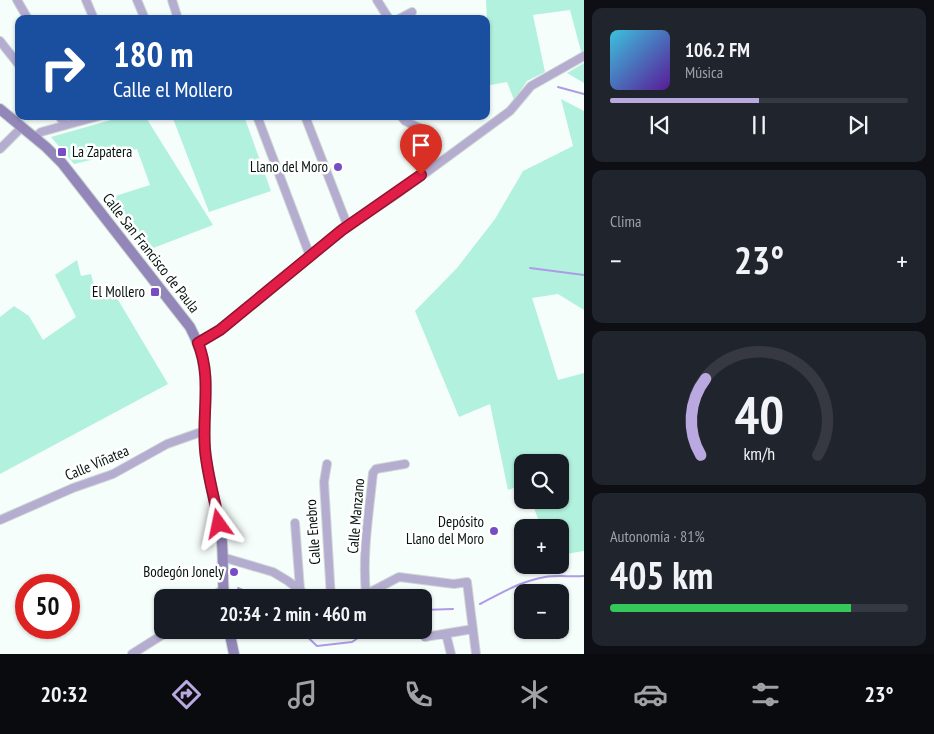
<!DOCTYPE html>
<html lang="es">
<meta charset="utf-8">
<style>
:root{--surface:#171b24;--page:#20242c;--text:#f1f3f6;--muted:#9ea1a6;--line:#363941;--accent:#baa8e0}
body{margin:0;font-family:"PT Sans Narrow",sans-serif;background:var(--page);color:var(--text);height:100vh;display:flex;flex-direction:column;font-size:19px;white-space:nowrap}
*{box-sizing:border-box;margin:0}
p{font-size:16px;color:var(--muted)}
.icon{flex:none;width:28px;height:28px;fill:none;stroke:currentColor;stroke-width:2;stroke-linecap:round;stroke-linejoin:round}
.map{position:relative;flex:1;overflow:hidden}
.side{display:flex;flex-direction:column;gap:8px;padding:8px;background:#0d0f14;width:350px}
.side>*{flex:none}
.banner{position:absolute;left:15px;top:15px;width:475px;height:105px;border-radius:10px;box-shadow:0 1px 4px #0004;background:#1a4fa0;color:#fff;overflow:hidden}
.fabs{position:absolute;left:514px;top:454px;display:grid;gap:10px}
.fabs a{display:grid;place-items:center;width:55px;height:55px;border-radius:10px;background:var(--surface);box-shadow:0 1px 4px #0004;font-size:25px}
.speed{position:absolute;left:15px;top:574px;display:flex;gap:10px;font-size:25px;font-weight:700;text-align:center}
.speed>*{display:grid;place-content:center;width:65px;height:65px;border-radius:50%;background:var(--surface);box-shadow:0 1px 4px #0004;line-height:1}
.speed .limit{border:8px solid #d22;background:#fff;color:#111}
.pin{position:absolute;display:grid;place-items:center;width:42px;height:42px;color:#fff;margin:-51px -21px;border-radius:50% 50% 50% 0;rotate:-45deg;box-shadow:0 0 5px #0007}
.pin .icon{rotate:45deg}
.me{position:absolute;width:55px;margin:-28px;rotate:348deg;stroke-linejoin:round;filter:drop-shadow(0 0 4px #0008)}
.turn{display:flex;align-items:center;gap:18px;height:105px;padding:0 15px;font-size:22px}
.turn .icon{width:65px;height:65px;stroke-width:2.5}
.turn b{display:block;font-size:35px;line-height:42px}
.big{font-size:38px;font-weight:700;line-height:1.1}
.side .widget{flex:1;display:flex;flex-direction:column;justify-content:center;gap:8px;min-width:0;padding:0 18px;border-radius:10px;background:var(--page)}
.side .dial{align-items:center;gap:0}
.dial svg{height:130px;overflow:visible;fill:none;stroke:var(--line);stroke-width:7;stroke-linecap:round;text-anchor:middle}
.dial text{fill:var(--text);stroke:none}
.song{display:flex;align-items:center;gap:15px}
.cover{width:60px;height:60px;border-radius:8px;background:linear-gradient(135deg,hsl(190 70% 55%),hsl(270 70% 35%))}
.played{height:5px;border-radius:2px;background:linear-gradient(90deg,var(--accent) 50%,var(--line) 50%)}
.keys{display:flex;justify-content:space-around;direction:ltr}
.heat{display:flex;justify-content:space-between;align-items:center;font-size:28px;direction:ltr}
.charge{height:8px;border-radius:4px;background:linear-gradient(90deg,#34c759 81%,var(--line) 0)}
.trip{position:absolute;left:154px;top:589px;width:278px;height:50px;border-radius:10px;background:var(--surface);box-shadow:0 1px 4px #0004;font-weight:700;line-height:50px;text-align:center}
.tab-bar{display:flex;height:80px;justify-content:space-around;align-items:center;background:#090b0e;color:var(--muted)}
.tab-bar .icon{width:35px;height:35px}
.tab-bar .current{color:var(--accent)}
.tab-bar b{font-size:22px;color:var(--text)}
main{display:flex;flex:1;min-height:0}
.map>svg:first-child{display:block}
.green{fill:#b2f1dd}
.lines{fill:none;stroke-linecap:round;stroke-linejoin:round}
.stream{stroke:#ae9be7;stroke-width:2}
.street-casing{stroke:#cfd9d5;stroke-width:10}
.secondary-casing{stroke:#cfd9d5;stroke-width:12}
.street{stroke:#b5add0;stroke-width:8}
.secondary{stroke:#9387b9;stroke-width:10}
.route-casing{stroke:#92132f;stroke-width:12}
.route{stroke:#e11d48;stroke-width:9}
.poi-dot{fill:#774dc5;stroke:#fff;stroke-width:2}
.labels{text-anchor:middle;stroke-width:5;stroke-linejoin:round;paint-order:stroke}
.poi-label{font-size:15px;fill:#05140f;stroke:#fff;text-anchor:end}
.street-label{font-size:15px;fill:#05140f;stroke:#fff}
</style>
<main>
<div class="map">
<svg width="584" height="654" viewBox="0 0 584 654">
<rect width="100%" height="100%" fill="#f6fefb"/>
<path class="green" d="M486,0H584V53L582,55L570,10L533,15L545,72L527,81L514,100L507,82L490,85Z
M584,63V83L567,73Z
M561,99L584,111V310L558,294L532,298L558,380L584,373V551L560,555V528L541,527L531,500H560V462H522V485L508,490L490,404L459,417L415,311L457,268L495,219L523,171L573,146Z
M125,116H145L213,225L143,252L103,200L150,185L137,149L74,164L51,137Z
M172,116H244L271,191L209,212Z
M77,260L81,276L91,274L93,282L105,299L114,293L168,384L0,474V317L14,306L29,316L43,340L76,317L55,275Z"/>
<g class="lines">
<path class="stream" d="M558,87L584,94
M530,268L584,275
M238,588L261,598
M480,604C501,593 521,581 545,577C557,575 571,577 584,576
M422,610L453,609
M300,630L317,646L352,642L370,630"/>
<g class="street-casing">
<path id="street" d="M17,0L28,19
M86,0L94,19
M137,0L145,19
M172,0L178,19
M377,0L389,19
M399,19L412,12
M0,41L19,65
M59,116L66,125
M257,116L310,256
M305,116L348,227
M401,116L405,121L424,130L434,166
M35,137L41,132L99,116
M0,149L22,127
M198,343L220,330L342,230L397,194L510,111L531,86L584,56
M327,464L324,482L331,598
M0,520L73,488L113,474L167,444L204,431
M295,523L300,589
M222,557L273,572L288,581L310,598
M366,594C362,554 369,513 373,473L376,469L405,464
M211,598L223,589
M359,598L399,577L454,584L467,582L476,654
M446,634L451,654
M425,637L473,629
M132,654L170,630"/>
</g>
<g class="secondary-casing">
<path id="secondary" d="M0,109L46,147L62,163L190,327C216,376 201,400 205,450C207,478 217,505 221,533C224,554 222,576 224,598
M229,630L234,654"/>
</g>
<use href="#street" class="street"/>
<use href="#secondary" class="secondary"/>
</g>
<g class="lines">
<g class="route-casing">
<path id="route" d="M219,524C215,499 207,474 205,449C202,413 212,377 198,343L220,330L342,230L421,175"/>
</g>
<use href="#route" class="route"/>
</g>
<g class="poi-dot">
<rect x="57" y="147" width="10" height="10" rx="2.5"/>
<circle cx="338" cy="167" r="5"/>
<rect x="150" y="287" width="10" height="10" rx="2.5"/>
<circle cx="494" cy="531" r="5"/>
<circle cx="234" cy="572" r="5"/>
</g>
<g class="labels">
<g class="poi-label">
<text x="72" y="157" text-anchor="start">La Zapatera</text>
<text x="328" y="172">Llano del Moro</text>
<text x="145" y="297">El Mollero</text>
<text x="484" y="527">Depósito<tspan x="484" dy="17">Llano del Moro</tspan></text>
<text x="224" y="577">Bodegón Jonely</text>
</g>
<g class="street-label">
<text transform="translate(151 253) rotate(52)" y="5">Calle San Francisco de Paula</text>
<text transform="translate(97 463) rotate(-23)" y="5">Calle Viñatea</text>
<text transform="translate(356 516) rotate(-85)" y="5">Calle Manzano</text>
<text transform="translate(313 532) rotate(-94)" y="5">Calle Enebro</text>
</g>
</g>
</svg>
<div class="fabs">
<a><svg class="icon" aria-label="search" viewBox="0 0 24 24"><circle cx="10" cy="10" r="6"/><path d="M15 15l6 6"/></svg></a>
<a>+</a>
<a>−</a>
</div>
<div class="speed"><div class="limit">50</div></div>
<div class="pin" style="left:421px;top:175px;background:#d93025"><svg class="icon" aria-label="arrive" viewBox="0 0 24 24"><path d="M6 21V4h12l-3 4 3 4H6"/></svg></div>
<svg class="me" style="left:219px;top:524px" viewBox="-20 -20 40 40"><path d="M0-17L14 15 0 8-14 15z" fill="#e11d48" stroke="#fff" stroke-width="4"/></svg>
<div class="trip">20:34 · 2 min · 460 m</div>
<div class="banner">
<div class="turn"><svg class="icon" aria-label="right" viewBox="0 0 24 24"><path d="M7 20v-9h11M14 6l5 5-5 5"/></svg><div><b>180 m</b>Calle el Mollero</div></div>
</div>
</div>
<section class="side">
<div class="widget">
<div class="song"><i class="cover"></i><div><b>106.2 FM</b><p>Música</p></div></div>
<div class="played"></div>
<div class="keys"><svg class="icon" aria-label="previous" viewBox="0 0 24 24"><path d="M18 5L8 12l10 7zM5 5v14"/></svg><svg class="icon" aria-label="pause" viewBox="0 0 24 24"><path d="M8 5v14M16 5v14"/></svg><svg class="icon" aria-label="next" viewBox="0 0 24 24"><path d="M6 5l10 7-10 7zM19 5v14"/></svg></div>
</div>
<div class="widget"><p>Clima</p>
<div class="heat"><a>−</a><b class="big">23°</b><a>+</a></div>
</div>
<div class="widget dial"><svg viewBox="0 0 100 80">
<path d="M14 69A42 42 0 1 1 86 69"/>
<path d="M14 69A42 42 0 0 1 17 22" stroke="#baa8e0"/>
<text x="50" y="56" font-size="32" font-weight="700">40</text>
<text x="50" y="72" font-size="11">km/h</text>
</svg></div>
<div class="widget"><p>Autonomía · 81%</p><b class="big">405 km</b><div class="charge"></div></div>
</section>
</main>
<nav class="tab-bar">
<b>20:32</b>
<svg class="icon current" aria-label="directions" viewBox="0 0 24 24"><path d="M12 3l9 9-9 9-9-9zM9 14v-3h6M13 9l2 2-2 2"/></svg>
<svg class="icon" aria-label="music" viewBox="0 0 24 24"><path d="M9 18V5l10-2v13"/><circle cx="6" cy="18" r="3"/><circle cx="16" cy="16" r="3"/></svg>
<svg class="icon" aria-label="phone" viewBox="0 0 24 24"><path d="M5 4h4l2 5-3 2q2 4 5 5l2-3 5 2v4C11 20 4 13 5 4z"/></svg>
<svg class="icon" aria-label="climate" viewBox="0 0 24 24"><path d="M12 3v18M4 7l16 10M4 17L20 7"/></svg>
<svg class="icon" aria-label="car" viewBox="0 0 24 24"><path d="M5 17H2v-5l4-1 3-4h7l3 4 3 1v5h-3M9 17h6M6 11h13"/><circle cx="7" cy="17" r="2"/><circle cx="17" cy="17" r="2"/></svg>
<svg class="icon" aria-label="filters" viewBox="0 0 24 24"><path d="M4 7h16M4 17h16"/><circle cx="9" cy="7" r="2"/><circle cx="15" cy="17" r="2"/></svg>
<b>23°</b>
</nav>
